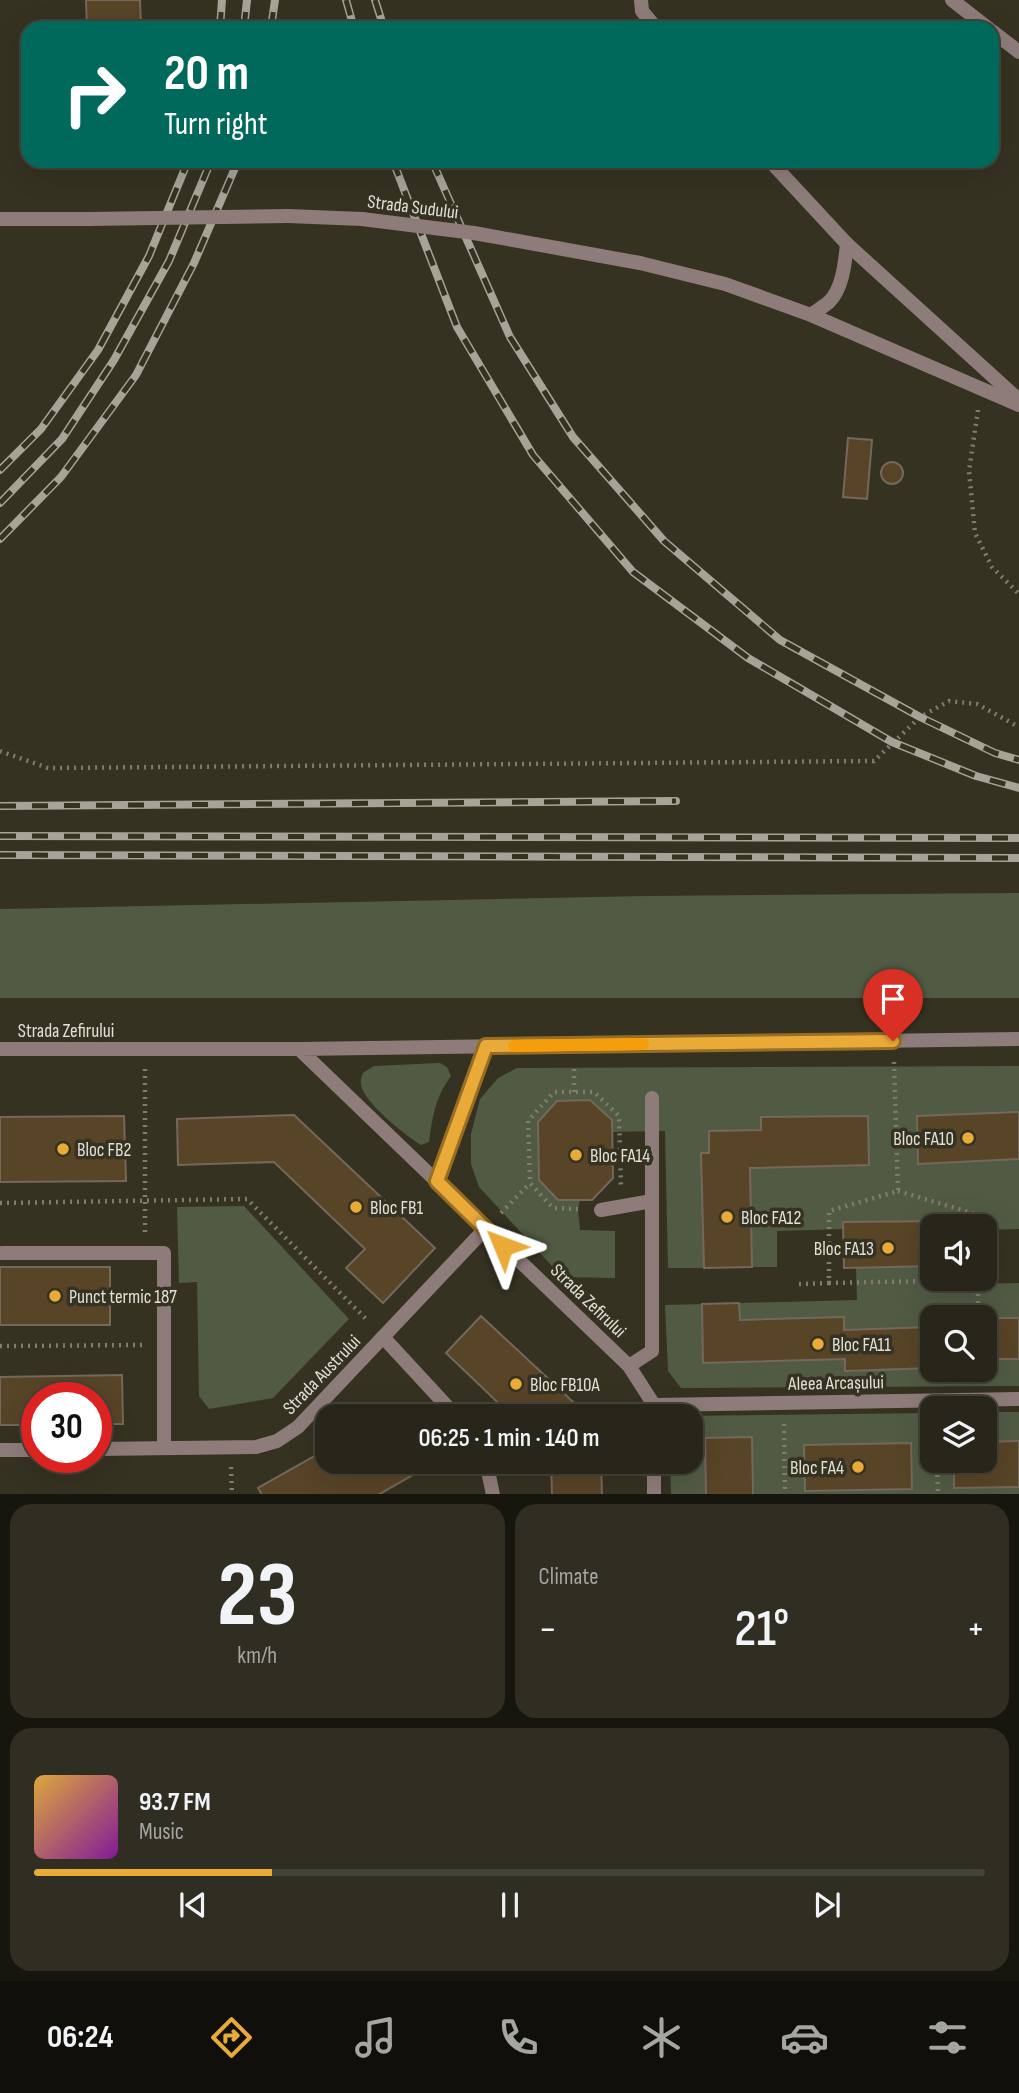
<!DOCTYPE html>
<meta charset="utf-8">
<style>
:root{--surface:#28261a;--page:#302e23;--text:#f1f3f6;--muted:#a5a5a2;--line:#444339;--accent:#eaaa38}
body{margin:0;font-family:"Sofia Sans Condensed",sans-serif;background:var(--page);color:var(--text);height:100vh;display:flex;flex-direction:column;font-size:26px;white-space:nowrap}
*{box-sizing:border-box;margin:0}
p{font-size:23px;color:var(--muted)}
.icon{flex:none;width:38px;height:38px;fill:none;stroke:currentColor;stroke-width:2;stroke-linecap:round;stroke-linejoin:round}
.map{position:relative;height:1494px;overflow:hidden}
.sheet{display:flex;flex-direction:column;gap:10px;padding:10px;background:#16150e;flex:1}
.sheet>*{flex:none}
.banner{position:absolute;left:21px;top:21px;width:978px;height:147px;border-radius:21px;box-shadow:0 7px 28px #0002,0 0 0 2px var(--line);background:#00695c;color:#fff;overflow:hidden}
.tools{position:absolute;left:920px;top:1214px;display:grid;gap:14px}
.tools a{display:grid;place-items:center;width:77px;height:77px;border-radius:14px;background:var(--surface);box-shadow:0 7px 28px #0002,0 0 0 2px var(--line);font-size:35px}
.speed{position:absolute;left:21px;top:1382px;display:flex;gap:14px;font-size:35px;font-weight:700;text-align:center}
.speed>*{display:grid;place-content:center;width:91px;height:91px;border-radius:50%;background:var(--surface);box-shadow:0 7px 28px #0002,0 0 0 2px var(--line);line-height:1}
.speed .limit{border:10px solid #d22;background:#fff;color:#111}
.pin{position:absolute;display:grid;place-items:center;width:60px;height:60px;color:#fff;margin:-72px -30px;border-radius:50% 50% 50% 0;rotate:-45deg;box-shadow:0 0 7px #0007}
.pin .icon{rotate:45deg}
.me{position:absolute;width:77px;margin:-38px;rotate:314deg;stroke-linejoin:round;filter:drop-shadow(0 0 5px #0008)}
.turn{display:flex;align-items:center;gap:24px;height:147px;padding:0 28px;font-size:32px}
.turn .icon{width:91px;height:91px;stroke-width:2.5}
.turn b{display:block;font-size:49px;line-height:60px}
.big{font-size:52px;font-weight:600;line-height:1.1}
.sheet .tile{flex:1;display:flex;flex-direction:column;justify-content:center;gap:10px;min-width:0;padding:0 24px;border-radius:21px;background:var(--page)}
.sheet .dial{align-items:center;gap:0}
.dial b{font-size:91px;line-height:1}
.song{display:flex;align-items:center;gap:21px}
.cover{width:84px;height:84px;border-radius:10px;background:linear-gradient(135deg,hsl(40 70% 55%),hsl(290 70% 35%))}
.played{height:7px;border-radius:4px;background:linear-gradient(90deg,var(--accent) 25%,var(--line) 25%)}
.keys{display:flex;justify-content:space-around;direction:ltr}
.heat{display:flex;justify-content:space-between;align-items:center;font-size:38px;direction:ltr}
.sheet .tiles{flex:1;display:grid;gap:10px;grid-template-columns:1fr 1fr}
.tile:last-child{grid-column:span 2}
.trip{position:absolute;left:315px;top:1404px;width:388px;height:70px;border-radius:21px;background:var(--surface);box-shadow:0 7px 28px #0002,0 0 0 2px var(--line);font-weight:600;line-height:70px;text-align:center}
.menu{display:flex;height:112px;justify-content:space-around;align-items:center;background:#100f0a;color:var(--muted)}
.menu .icon{width:49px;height:49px}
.menu .active{color:var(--accent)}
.menu b{font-size:32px;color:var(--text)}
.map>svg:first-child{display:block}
.green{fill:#515b44;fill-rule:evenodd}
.building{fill:#584427;stroke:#74685a;stroke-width:2}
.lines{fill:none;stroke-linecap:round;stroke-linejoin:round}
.path{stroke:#7f7d6f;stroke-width:4.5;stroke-dasharray:2 5;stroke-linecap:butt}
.service{stroke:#8e7c7a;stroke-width:14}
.minor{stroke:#8e7c7a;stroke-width:14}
.tertiary{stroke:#8e7c7a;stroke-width:14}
.rail-casing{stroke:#a6a397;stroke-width:8}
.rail{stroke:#353222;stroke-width:5;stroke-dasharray:16;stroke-linecap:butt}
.minor-bridge{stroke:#8e7c7a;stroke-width:14}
.route-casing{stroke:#986e24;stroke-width:18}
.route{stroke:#eaaa38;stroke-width:12}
.slow{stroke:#f59e0b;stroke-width:12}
.poi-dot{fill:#eaaa38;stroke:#353222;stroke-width:2.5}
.labels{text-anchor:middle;stroke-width:7;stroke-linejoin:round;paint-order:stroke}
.street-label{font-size:19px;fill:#e2e0d6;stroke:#353222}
.poi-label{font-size:19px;fill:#e2e0d6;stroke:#353222;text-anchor:start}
</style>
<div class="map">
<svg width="1019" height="1495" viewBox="0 0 1019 1495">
<rect width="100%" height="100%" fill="#353222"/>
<path class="green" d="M1019,893V998H0V909L648,896Z
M440,1063L447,1067L451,1076C435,1098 433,1115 429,1142L421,1145C406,1136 362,1101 361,1084C360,1080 362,1076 363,1073L374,1066Z
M1019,1066V1112L917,1117L919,1163L1019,1159V1229L985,1230V1227H947L946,1221L843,1222V1229L777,1231V1267H752L750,1168L869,1165L867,1116L761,1117V1130L709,1132V1153H701L704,1268H668L665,1131L612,1132L590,1100L557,1101L538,1122L580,1200L578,1209L580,1230L615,1231V1278L562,1277L479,1187L471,1164V1134L480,1099L498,1078L517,1068Z
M244,1206L349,1319L273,1398L209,1409L199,1396L197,1282L179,1283L177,1207Z
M933,1266V1279H970V1284L1019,1283V1318L991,1319L992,1359H1019V1386L681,1388L668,1371L665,1305L702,1304L703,1362L845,1359L846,1370L933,1368V1370H985V1318H933V1327L844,1330L740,1320L739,1303L857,1300L856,1268Z
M985,1412H1019V1441L985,1442Z
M933,1413V1461H954V1488L1019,1487V1494H753L705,1438L706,1494H671L670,1461H691V1416H683ZM804,1445L912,1489L805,1491Z"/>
<path class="building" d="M86,0H140L141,28H87Z
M848,438L872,440L867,499L843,497Z
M881 473a11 11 0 1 1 22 0a11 11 0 1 1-22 0Z
M590,1100L612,1120L613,1178L592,1200H558L539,1180L538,1122L557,1101Z
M1019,1112V1159L918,1164L917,1116Z
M294,1115L435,1248L383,1303L346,1268L365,1249L274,1162L178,1165L177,1119Z
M124,1116L126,1181L0,1182V1117Z
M868,1116L869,1165L750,1168L752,1267L704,1268L701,1153H709V1131L761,1130V1117Z
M947,1221V1227H933V1266L844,1268L843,1222Z
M0,1267H110V1325H0Z
M739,1303L740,1320L844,1317V1330L933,1327V1368L845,1371V1359L703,1363L702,1304Z
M481,1316L586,1414V1416H512L446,1353Z
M991,1318H1019V1359H992Z
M122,1375L123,1424H96V1398H37V1425H0V1377Z
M752,1437L753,1495H706L705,1438Z
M1019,1441V1487L954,1488V1461H985V1442Z
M911,1443L912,1489L805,1491L804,1445Z
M327,1449V1461H419L423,1469L378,1495H262L258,1488Z
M551,1461H601L602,1495H552Z"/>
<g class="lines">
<path class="path" d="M978,410L969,471L975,533L992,567L1019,594
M0,751L48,768L874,761L920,717L949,701L977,704L1019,727
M145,1069V1232
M574,1092V1065
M898,1191L972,1213L974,1227
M0,1203L247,1199L368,1321
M578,1209L553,1208L530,1183L528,1121L554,1092H594L619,1116L621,1186
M501,1213L530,1183
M978,1280V1318
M829,1283L978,1280
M799,1284L829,1283V1211L898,1191L894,1062
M0,1346L143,1345
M784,1424L785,1495
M937,1461L938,1495
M231,1467L232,1495"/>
<path class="service" d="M811,315C816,311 823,307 829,302C843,288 845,262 847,244
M437,1181L486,1046
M2,1253H164V1448
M383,1337L456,1416
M486,1461L493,1495"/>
<path class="minor" d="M288,216L362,219
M0,219H89
M640,263L725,284L811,315L1019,405
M0,1049H299L1019,1039
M299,1049L629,1366L654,1405V1416
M601,1210L652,1201
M629,1366L652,1351V1098
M654,1405L1019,1399
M96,1449L256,1447L277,1441L298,1427L485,1229
M0,1450H37
M654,1461V1495"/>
<path class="tertiary" d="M641,0L642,11L656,28
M952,0L988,28
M992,31L1019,52
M770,161L847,244L1019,400"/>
<g class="rail-casing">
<path id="rail" d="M346,0L354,28
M375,0L384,28
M220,28L222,0
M244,28L247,0
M271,28L275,0
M393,161L457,327L533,455L633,572L748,658L892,742L976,776L1019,788
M432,161L510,337L573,437L664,541L780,640L920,717L995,753L1019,760
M0,470L41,429L98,350L149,256L188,161
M0,503L62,439L114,360L169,261L211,161
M0,539L61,477L136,375L194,263L238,161
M0,806L676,801
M0,836L1019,838
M0,855L1019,858"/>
</g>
<use href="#rail" class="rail"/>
<path class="minor-bridge" d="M89,219L288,216
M362,219L474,233L640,263"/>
</g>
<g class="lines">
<g class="route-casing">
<path id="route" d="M503,1246L437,1181L486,1046L893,1041"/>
</g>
<use href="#route" class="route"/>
<path class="slow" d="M514,1046L643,1044"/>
</g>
<g class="poi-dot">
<circle cx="968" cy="1138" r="7"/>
<circle cx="63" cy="1149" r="7"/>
<circle cx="576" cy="1155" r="7"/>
<circle cx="356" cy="1207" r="7"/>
<circle cx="727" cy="1217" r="7"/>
<circle cx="888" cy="1248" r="7"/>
<circle cx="55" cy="1296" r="7"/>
<circle cx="818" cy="1344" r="7"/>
<circle cx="516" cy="1384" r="7"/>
<circle cx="858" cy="1467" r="7"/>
</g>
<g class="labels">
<g class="street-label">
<text transform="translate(413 206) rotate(7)" y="7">Strada Sudului</text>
<text x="66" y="1037">Strada Zefirului</text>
<text transform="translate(589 1300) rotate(44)" y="7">Strada Zefirului</text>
<text transform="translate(321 1374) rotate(-46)" y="7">Strada Austrului</text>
<text transform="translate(836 1382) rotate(-1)" y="7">Aleea Arcașului</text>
</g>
<g class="poi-label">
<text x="954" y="1145" text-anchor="end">Bloc FA10</text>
<text x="77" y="1156">Bloc FB2</text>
<text x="590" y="1162">Bloc FA14</text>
<text x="370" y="1214">Bloc FB1</text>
<text x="741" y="1224">Bloc FA12</text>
<text x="874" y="1255" text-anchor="end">Bloc FA13</text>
<text x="69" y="1303">Punct termic 187</text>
<text x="832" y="1351">Bloc FA11</text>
<text x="530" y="1391">Bloc FB10A</text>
<text x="844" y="1474" text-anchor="end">Bloc FA4</text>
</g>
</g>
</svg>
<div class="tools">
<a><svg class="icon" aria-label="sound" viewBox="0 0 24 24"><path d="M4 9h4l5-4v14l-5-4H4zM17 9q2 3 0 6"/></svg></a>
<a><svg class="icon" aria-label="search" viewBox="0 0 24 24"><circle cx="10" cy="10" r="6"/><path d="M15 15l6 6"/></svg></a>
<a><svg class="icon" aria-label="layers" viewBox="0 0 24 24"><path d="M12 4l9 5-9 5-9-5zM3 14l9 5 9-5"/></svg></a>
</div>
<div class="speed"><div class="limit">30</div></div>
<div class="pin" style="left:893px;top:1041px;background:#d93025"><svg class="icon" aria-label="arrive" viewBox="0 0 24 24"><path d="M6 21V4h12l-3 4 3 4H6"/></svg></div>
<svg class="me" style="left:503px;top:1246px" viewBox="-20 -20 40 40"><path d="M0-17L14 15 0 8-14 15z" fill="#eaaa38" stroke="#fff" stroke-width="4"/></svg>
<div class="trip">06:25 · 1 min · 140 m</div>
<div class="banner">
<div class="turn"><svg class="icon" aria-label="right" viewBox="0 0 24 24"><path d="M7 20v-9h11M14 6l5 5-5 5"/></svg><div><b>20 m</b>Turn right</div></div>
</div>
</div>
<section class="sheet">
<div class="tiles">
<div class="tile dial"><b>23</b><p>km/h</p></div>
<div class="tile"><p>Climate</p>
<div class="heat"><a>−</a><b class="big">21°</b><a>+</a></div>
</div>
<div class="tile">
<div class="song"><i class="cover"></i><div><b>93.7 FM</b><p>Music</p></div></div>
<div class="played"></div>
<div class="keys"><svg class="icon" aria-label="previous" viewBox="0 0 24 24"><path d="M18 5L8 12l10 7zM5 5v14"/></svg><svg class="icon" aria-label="pause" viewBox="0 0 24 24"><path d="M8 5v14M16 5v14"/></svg><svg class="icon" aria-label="next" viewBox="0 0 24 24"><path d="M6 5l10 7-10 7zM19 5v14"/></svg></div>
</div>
</div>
</section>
<nav class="menu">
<b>06:24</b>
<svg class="icon active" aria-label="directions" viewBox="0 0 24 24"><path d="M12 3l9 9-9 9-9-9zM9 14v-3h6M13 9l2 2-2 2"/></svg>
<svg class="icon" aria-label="music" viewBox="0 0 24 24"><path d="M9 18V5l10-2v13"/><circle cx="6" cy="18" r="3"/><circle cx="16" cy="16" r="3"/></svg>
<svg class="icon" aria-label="phone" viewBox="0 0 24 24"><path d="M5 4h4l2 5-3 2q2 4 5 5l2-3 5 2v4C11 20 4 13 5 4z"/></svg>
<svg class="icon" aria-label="climate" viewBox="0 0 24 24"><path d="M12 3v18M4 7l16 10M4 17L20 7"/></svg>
<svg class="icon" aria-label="car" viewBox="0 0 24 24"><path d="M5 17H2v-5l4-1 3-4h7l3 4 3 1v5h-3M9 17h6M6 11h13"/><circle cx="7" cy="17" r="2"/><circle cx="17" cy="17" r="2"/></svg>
<svg class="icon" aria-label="filters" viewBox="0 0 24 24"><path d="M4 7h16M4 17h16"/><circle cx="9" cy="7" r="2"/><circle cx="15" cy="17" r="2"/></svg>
</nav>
